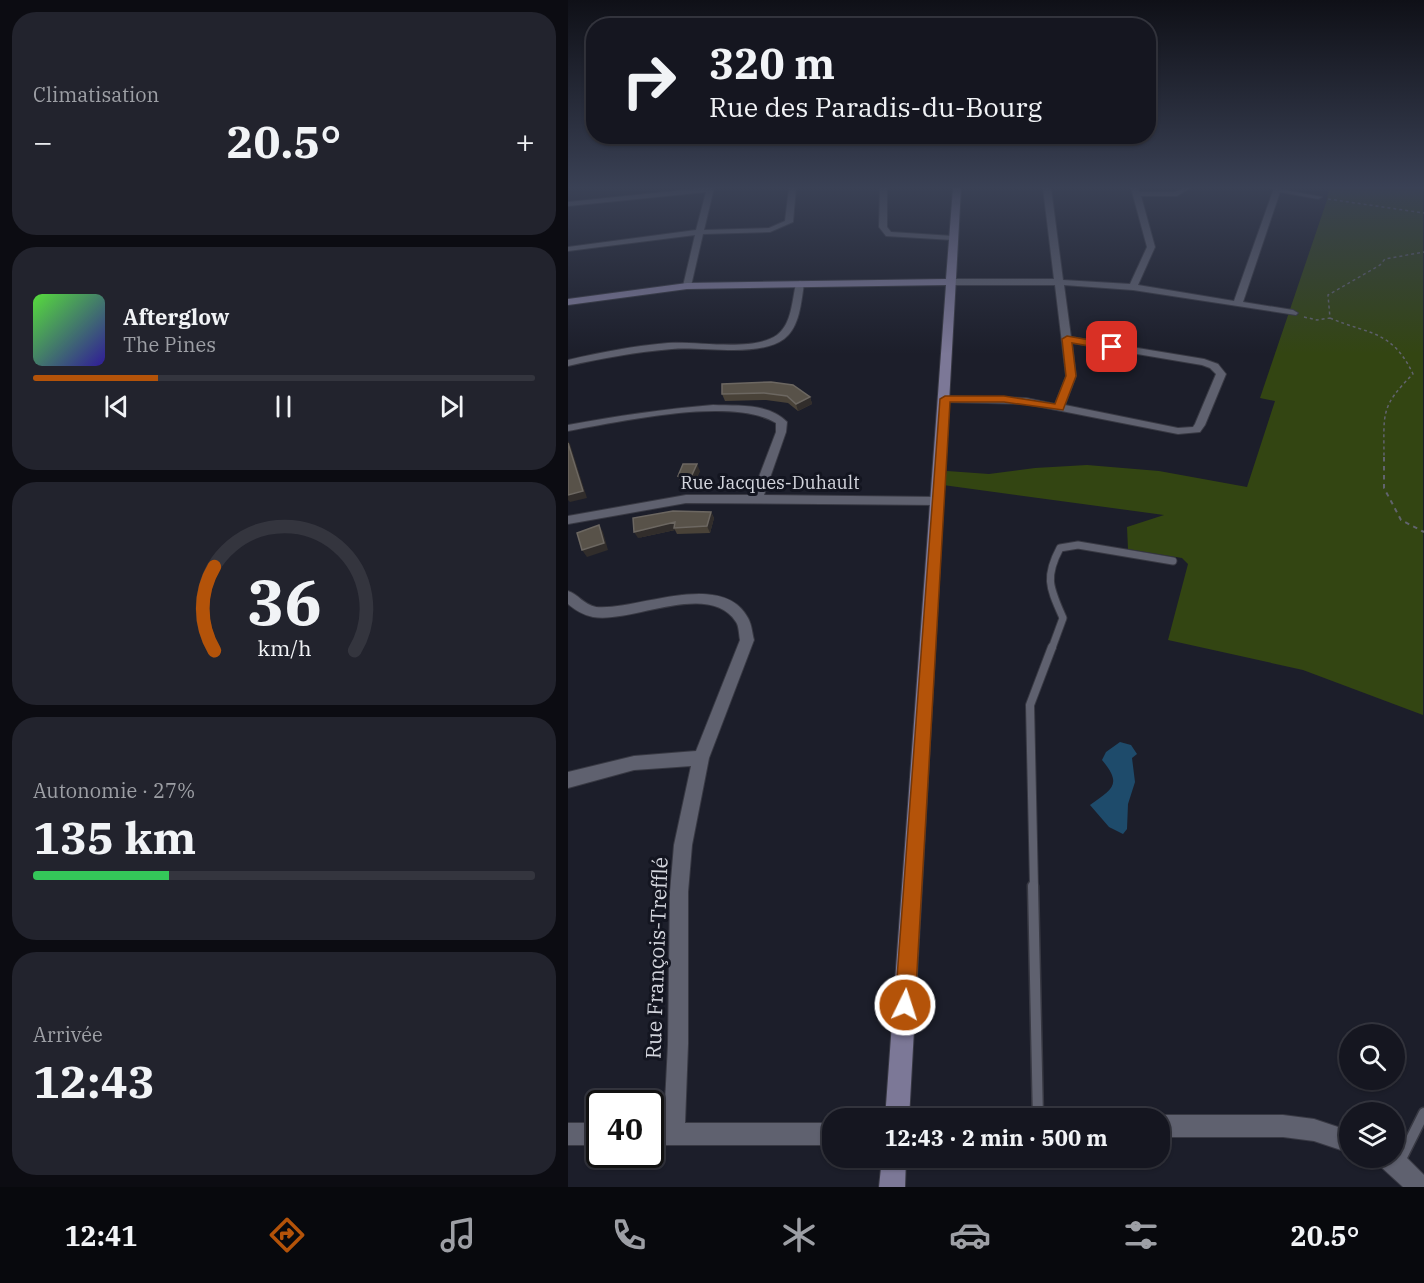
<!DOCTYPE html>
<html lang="fr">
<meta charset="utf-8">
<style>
:root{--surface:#151620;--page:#22232d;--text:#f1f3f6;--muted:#9d9fa5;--line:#34353e;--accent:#b45309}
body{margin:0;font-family:"IBM Plex Serif",serif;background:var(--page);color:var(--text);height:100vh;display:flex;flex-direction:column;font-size:22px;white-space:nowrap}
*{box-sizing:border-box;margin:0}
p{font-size:20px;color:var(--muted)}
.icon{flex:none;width:33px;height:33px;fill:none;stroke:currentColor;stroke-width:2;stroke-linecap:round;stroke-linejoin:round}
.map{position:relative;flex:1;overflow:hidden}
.sheet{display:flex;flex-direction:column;gap:12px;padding:12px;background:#0c0c12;width:568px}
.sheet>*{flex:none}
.guide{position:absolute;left:18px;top:18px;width:570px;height:126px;border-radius:24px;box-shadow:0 2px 4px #0004,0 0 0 2px var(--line);background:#151620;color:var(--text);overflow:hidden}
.tools{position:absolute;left:771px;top:1024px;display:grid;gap:12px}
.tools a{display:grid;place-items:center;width:66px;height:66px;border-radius:50%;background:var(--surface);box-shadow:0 2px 4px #0004,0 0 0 2px var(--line);font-size:30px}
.speed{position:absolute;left:18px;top:1090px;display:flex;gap:12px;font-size:30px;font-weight:700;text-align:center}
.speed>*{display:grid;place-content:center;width:78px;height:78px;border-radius:50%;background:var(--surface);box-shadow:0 2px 4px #0004,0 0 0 2px var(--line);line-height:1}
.speed .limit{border:3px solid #111;border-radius:9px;background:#fff;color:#111}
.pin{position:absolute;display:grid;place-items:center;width:51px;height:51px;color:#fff;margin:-26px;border-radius:12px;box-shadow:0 3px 9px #0006}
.me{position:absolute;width:66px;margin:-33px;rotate:4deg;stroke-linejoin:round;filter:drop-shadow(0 0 4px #0008)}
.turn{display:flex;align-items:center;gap:21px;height:126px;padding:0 24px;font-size:27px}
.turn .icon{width:78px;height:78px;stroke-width:2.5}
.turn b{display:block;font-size:42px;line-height:51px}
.big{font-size:45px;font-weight:700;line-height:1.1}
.sheet .widget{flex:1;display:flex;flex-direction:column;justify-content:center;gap:9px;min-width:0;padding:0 21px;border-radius:24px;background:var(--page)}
.sheet .dial{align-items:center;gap:0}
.dial svg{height:156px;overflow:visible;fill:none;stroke:var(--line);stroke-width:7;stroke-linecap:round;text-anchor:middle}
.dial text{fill:var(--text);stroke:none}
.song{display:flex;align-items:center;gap:18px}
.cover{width:72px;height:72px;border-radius:9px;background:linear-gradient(135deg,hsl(110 70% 55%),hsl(250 70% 35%))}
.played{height:6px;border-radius:3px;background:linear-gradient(90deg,var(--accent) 25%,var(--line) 25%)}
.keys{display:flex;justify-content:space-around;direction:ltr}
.heat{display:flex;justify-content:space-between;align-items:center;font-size:33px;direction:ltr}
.charge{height:9px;border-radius:4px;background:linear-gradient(90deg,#34c759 27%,var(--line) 0)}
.trip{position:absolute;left:254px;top:1108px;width:348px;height:60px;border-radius:24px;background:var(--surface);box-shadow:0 2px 4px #0004,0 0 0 2px var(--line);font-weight:700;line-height:60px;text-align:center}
.tabs{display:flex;height:96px;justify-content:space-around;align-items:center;background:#08090d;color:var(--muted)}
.tabs .icon{width:42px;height:42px}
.tabs .selected{color:var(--accent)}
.tabs b{font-size:27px;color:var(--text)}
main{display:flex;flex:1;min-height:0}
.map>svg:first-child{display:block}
.green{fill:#334512}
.water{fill:#1e4b6b}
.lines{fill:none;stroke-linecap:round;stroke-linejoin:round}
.lane-far2-casing{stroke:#383943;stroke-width:9}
.lane-far1-casing{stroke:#383943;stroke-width:10}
.lane-casing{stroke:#383943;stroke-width:13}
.street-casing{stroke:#383943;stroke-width:2}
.secondary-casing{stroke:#383943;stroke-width:2}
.path-far1{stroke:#61636d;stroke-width:1.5;stroke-dasharray:3 3;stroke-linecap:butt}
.path{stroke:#61636d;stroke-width:2;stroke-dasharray:4.5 4.5;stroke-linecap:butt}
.lane-far2{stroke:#5f616f;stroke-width:7}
.lane-far1{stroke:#5f616f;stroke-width:8}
.lane{stroke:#5f616f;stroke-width:10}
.street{fill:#5f616f;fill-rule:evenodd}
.secondary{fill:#7c7897;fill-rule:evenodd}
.wall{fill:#494238}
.shaded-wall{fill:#312d2b}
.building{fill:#585249;stroke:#6c6761;stroke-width:1.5}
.route{fill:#b45309;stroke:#753606;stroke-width:1.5}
.labels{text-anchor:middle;stroke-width:6;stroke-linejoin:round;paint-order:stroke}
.street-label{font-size:18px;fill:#d4d6de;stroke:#131520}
.near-street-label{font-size:21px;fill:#d4d6de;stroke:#131520}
</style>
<main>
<section class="sheet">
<div class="widget"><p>Climatisation</p>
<div class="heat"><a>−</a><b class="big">20.5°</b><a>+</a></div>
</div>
<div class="widget">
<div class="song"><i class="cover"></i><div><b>Afterglow</b><p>The Pines</p></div></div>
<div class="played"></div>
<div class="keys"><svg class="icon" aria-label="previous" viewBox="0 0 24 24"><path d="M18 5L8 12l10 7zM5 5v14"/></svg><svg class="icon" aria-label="pause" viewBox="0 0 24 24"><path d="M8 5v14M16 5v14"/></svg><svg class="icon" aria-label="next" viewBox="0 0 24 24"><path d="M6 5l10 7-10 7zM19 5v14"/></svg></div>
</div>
<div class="widget dial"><svg viewBox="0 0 100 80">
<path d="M14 69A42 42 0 1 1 86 69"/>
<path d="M14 69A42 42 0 0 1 14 26" stroke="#b45309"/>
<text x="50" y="56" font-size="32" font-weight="700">36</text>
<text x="50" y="72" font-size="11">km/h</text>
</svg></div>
<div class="widget"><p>Autonomie · 27%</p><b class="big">135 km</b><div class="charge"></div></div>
<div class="widget"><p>Arrivée</p><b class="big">12:43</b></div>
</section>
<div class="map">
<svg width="856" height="1187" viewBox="0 0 856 1187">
<rect width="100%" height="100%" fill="#1c1e2a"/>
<path class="green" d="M761,188H855V715L735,670L600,640L620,564L614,558L560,549L559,527L596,515L375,485L379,471L421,474L467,468L519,465L591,471L679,487L707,401L692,398L759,200Z"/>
<path class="water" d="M552,742L563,745L569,754L564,758L567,782L560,804L559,829L555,834L541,827L522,805C544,789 555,785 534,760L538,752Z"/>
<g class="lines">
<g class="lane-far2-casing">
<path id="lane-far2" d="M484,648L495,618C482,588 476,578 492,548L510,545L605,561"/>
</g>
<g class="lane-far1-casing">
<path id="lane-far1" d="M466,887L462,705L484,647"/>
</g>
<g class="lane-casing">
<path id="lane" d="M465,886L470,1119
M831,1163L856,1113"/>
</g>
<g class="street-casing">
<path id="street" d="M135,188H146L136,230L201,228L217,221L221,188H228L225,222L202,232L135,234L123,286L119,289L115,286L127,235L0,251V247L128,230L138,192L0,206V202Z
M312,188H319V227L323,232L385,236L389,238L385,240L318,236L311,227Z
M475,188H483L495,280L562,284L579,247L563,188H570L572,192H607L615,188H622L609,196H573L587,247L570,285L666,301L706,188L754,197L750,199L712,192L675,302L725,310L730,313L728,315L565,290L496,285L503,337L636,359L650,364L658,374L637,425L632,432L610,434L458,404L377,402L372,399L377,396L458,398L487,404L498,376L487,285H383L379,282L383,279H486ZM504,343L634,365L642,368L648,374L627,424L625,427L610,428L497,405L508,376Z
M232,281L236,284C233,302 232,327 216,339C190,358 135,346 104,349C69,352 34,358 0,366V360C33,352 66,346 100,343C130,341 185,352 209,335C224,324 224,300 228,284Z
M145,405C170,406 201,403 219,422L218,432L196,495L370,497L376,501L370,505L118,503L0,524V516L118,495H184L208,432V423C163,396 52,422 0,431V425C48,416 96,409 145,405Z
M0,591C10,594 16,605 28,607C68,611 154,569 180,618C184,625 184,633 186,640L141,758L124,845L120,892V1044L117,1123H264V1145H82V1123H96L100,1044L102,892L106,845L123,766L66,770L0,788V772L66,756L128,751L172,640C171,635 171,626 168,622C141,580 63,624 25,617C15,615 7,610 0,604Z
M591,1115H715L746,1119L782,1131V1153L746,1141L715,1137H591V1119H583Z
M0,1123H32V1145H0Z
M826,1150L838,1157L856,1175V1187H835L812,1166L809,1158H826Z"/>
</g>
<g class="secondary-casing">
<path id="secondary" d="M385,188H393L341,1119H317L378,285L119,289L0,305V299L119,283L378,279Z
M314,1158H338L337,1187H311Z"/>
</g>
<path class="path-far1" d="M760,199L856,213
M736,317L749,320L762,318L760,295L812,265L817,259L856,252
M762,318C802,335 824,330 845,374C812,407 816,413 816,459"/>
<path class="path" d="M816,457V488L833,520L856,532"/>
<use href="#lane-far2" class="lane-far2"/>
<use href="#lane-far1" class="lane-far1"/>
<use href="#lane" class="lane"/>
<use href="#street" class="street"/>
<use href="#secondary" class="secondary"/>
</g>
<path class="wall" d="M154,384L242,397L244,404L230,411L220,403L198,400L157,401L154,394Z
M132,471L126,483H113L110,476Z
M143,512L146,518L142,533L109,534L107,530L70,538Z"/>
<path class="shaded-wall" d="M242,397L244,404L230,411L228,404Z
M0,441L2,444L19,498L2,502L0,500Z
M129,464L132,471L126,483L123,477Z
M143,512L146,518L142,533L139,526Z
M107,522L106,528L107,530L70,538L66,532Z
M31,525L35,532L40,550L19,557L14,550Z"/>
<path class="building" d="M203,382L225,385L242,397L228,404L219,396L196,393L154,394V384Z
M0,443L15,491L0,495Z
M115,464H129L123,477L110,476Z
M105,511L143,512L139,526L106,528L107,522L66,532L65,518Z
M31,525L36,543L14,550L9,533Z"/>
<linearGradient id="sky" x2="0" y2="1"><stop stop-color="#0f1017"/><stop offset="0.53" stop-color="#3a4155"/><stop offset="1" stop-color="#3a4155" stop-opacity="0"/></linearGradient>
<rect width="856" height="354" fill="url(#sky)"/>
<path class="route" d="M499,336L544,344L549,347L544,350L504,343L508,376L495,410L436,402H382L347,1005L344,1013L337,1016L330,1013L327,1005L372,399L377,396H436L487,404L498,376L494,339Z"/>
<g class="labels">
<g class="street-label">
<text x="202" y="489">Rue Jacques-Duhault</text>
</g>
<g class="near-street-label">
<text transform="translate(89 958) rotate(-88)" y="7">Rue François-Trefflé</text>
</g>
</g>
</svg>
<div class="tools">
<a><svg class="icon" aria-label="search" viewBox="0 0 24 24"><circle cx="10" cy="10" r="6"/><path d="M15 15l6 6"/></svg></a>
<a><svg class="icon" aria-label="layers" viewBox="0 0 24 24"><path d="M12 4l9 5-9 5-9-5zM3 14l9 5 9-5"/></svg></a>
</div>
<div class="speed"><div class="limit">40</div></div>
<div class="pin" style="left:544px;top:347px;background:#d93025"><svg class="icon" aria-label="arrive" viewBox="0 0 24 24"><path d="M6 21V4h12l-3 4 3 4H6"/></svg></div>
<svg class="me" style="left:337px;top:1005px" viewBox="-20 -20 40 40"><circle r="17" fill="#b45309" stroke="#fff" stroke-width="3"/><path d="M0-11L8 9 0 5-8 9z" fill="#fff"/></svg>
<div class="trip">12:43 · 2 min · 500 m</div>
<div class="guide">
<div class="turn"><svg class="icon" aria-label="right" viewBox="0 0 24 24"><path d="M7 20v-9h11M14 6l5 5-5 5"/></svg><div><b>320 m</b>Rue des Paradis-du-Bourg</div></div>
</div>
</div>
</main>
<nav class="tabs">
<b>12:41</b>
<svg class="icon selected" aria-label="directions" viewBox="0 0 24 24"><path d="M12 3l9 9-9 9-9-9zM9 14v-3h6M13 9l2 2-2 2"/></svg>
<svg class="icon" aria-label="music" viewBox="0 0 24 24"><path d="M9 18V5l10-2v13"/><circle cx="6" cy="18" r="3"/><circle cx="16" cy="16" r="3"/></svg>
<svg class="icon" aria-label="phone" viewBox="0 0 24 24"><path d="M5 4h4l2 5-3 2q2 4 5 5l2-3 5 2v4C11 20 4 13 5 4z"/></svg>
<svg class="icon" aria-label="climate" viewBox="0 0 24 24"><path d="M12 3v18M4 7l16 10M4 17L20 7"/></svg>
<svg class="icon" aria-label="car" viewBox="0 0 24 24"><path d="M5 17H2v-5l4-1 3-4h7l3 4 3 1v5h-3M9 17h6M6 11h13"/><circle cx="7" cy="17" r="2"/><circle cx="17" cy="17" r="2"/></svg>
<svg class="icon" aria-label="filters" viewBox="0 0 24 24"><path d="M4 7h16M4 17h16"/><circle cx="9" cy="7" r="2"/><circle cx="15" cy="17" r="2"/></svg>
<b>20.5°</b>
</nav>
